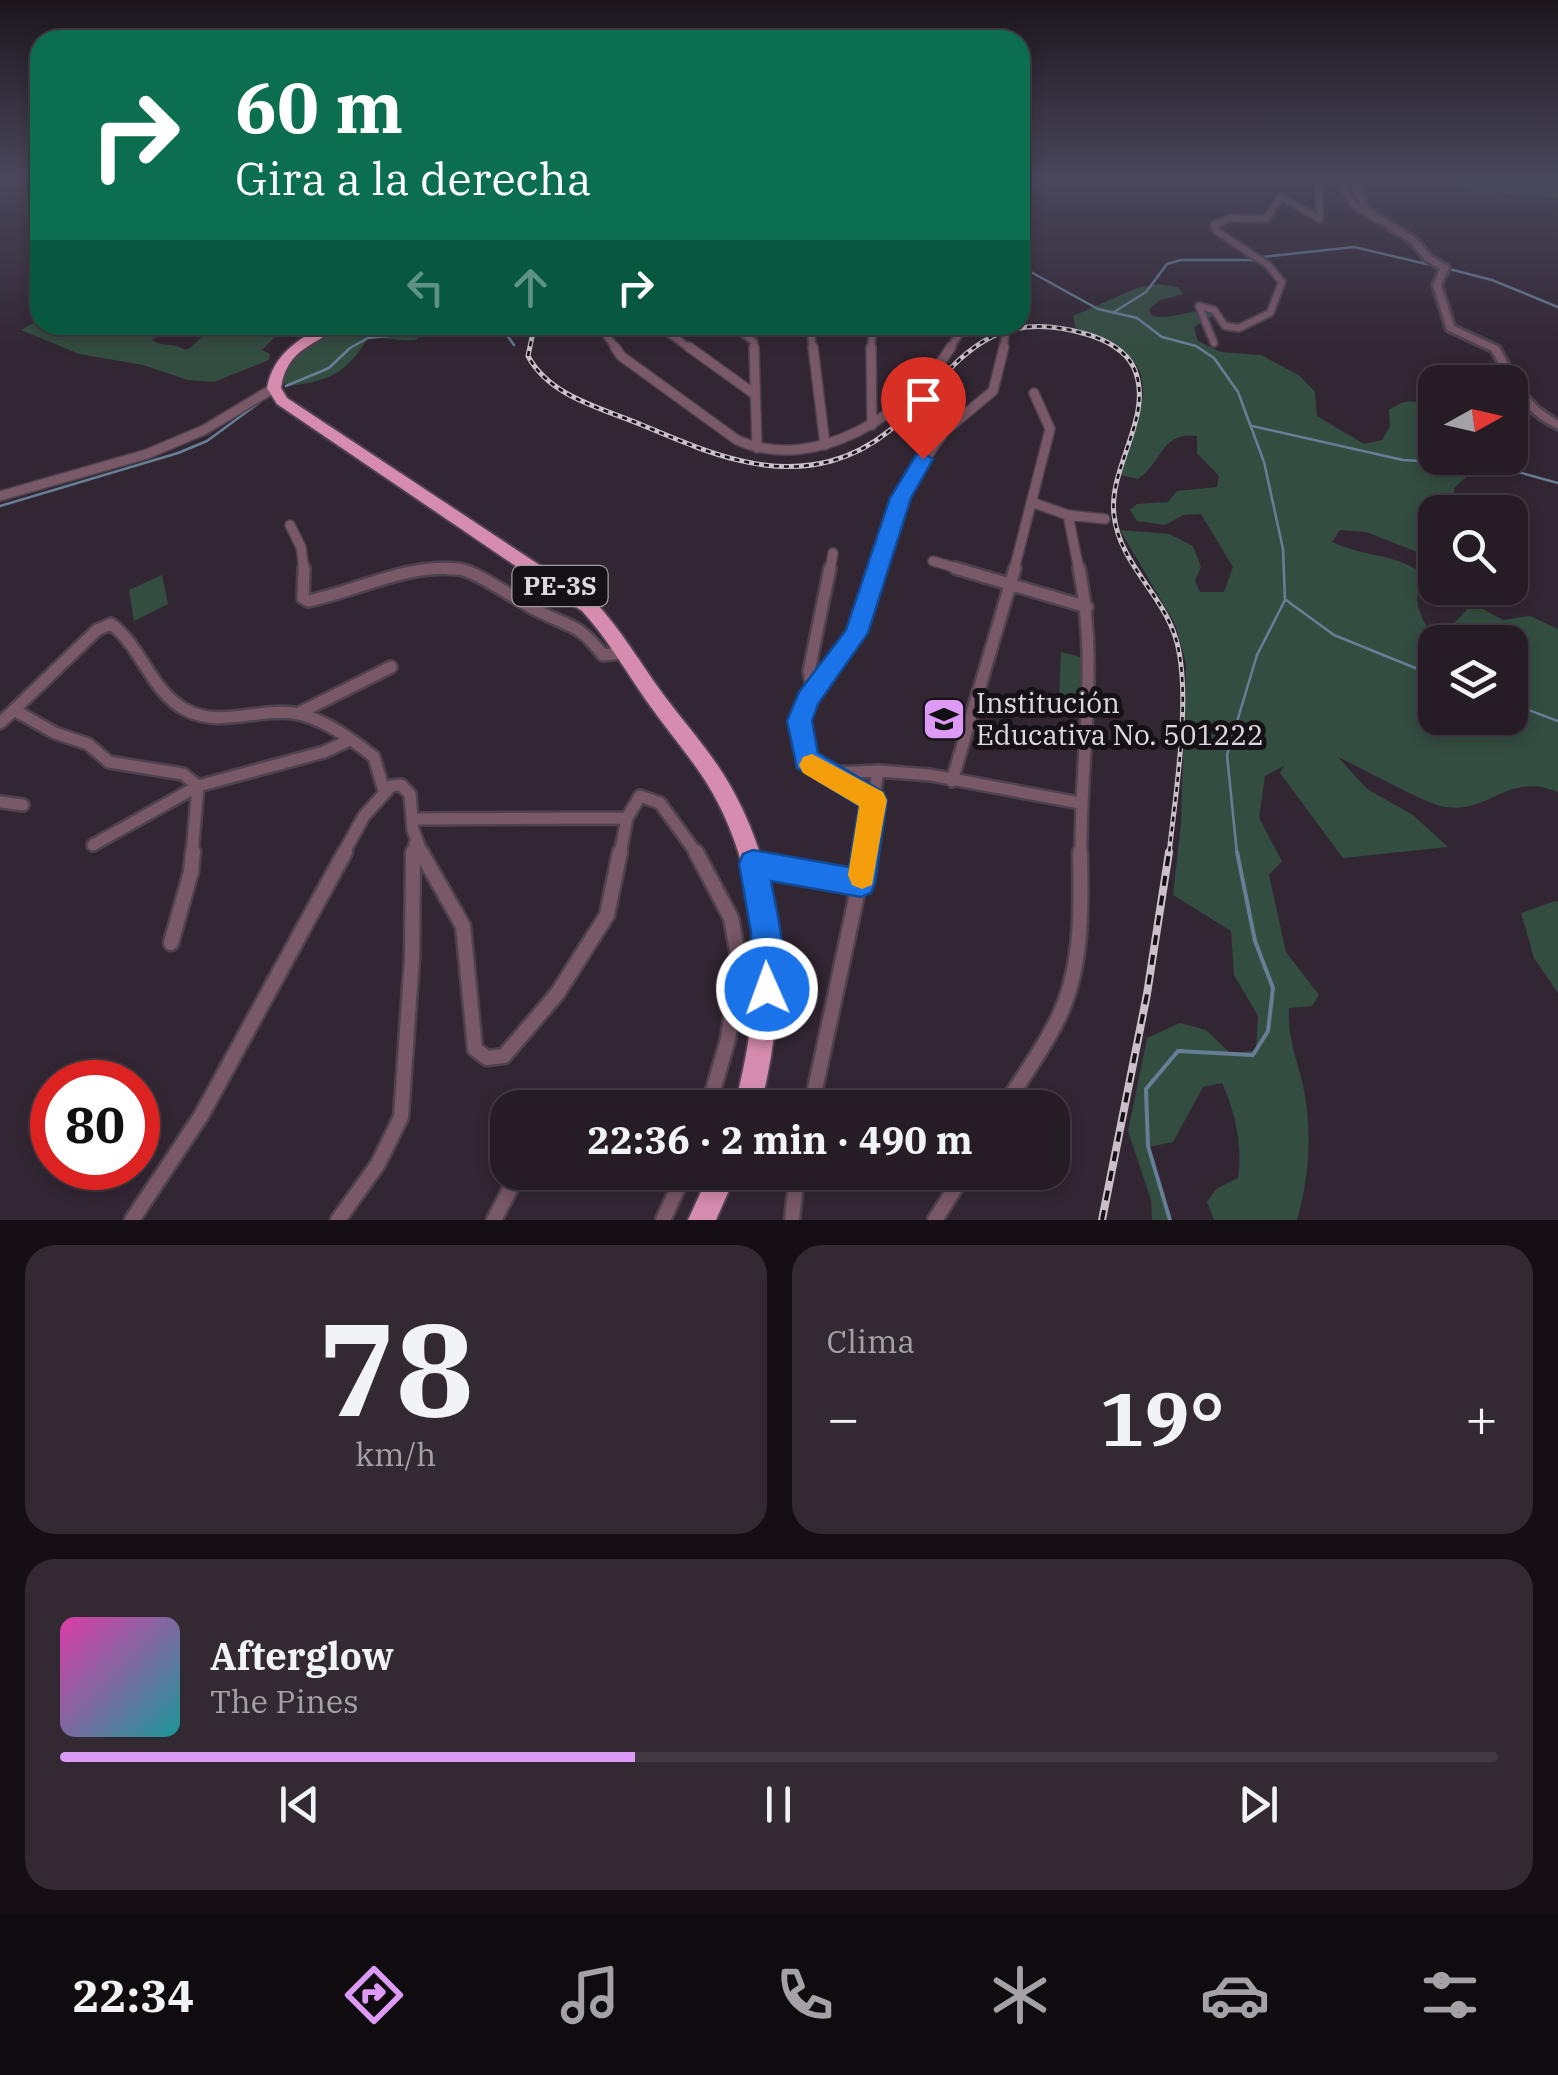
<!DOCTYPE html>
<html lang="es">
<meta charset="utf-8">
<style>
:root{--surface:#261c26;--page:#322932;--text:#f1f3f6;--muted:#a4a1a7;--line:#423a43;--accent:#dc99f5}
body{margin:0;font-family:"IBM Plex Serif",serif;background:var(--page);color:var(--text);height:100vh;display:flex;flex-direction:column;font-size:38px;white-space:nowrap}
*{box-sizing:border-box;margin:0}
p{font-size:32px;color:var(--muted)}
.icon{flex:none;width:55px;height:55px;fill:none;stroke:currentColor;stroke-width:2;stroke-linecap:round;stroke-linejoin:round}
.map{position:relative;height:1220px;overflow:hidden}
.panel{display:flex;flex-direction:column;gap:25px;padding:25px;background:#150f15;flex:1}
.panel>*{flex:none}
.banner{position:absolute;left:30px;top:30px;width:1000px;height:305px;border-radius:30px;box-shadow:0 5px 15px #0003,0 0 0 2px var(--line);background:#0b6e4f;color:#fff;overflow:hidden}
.needle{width:65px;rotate:82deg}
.controls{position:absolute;left:1418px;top:365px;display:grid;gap:20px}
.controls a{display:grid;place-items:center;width:110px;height:110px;border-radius:20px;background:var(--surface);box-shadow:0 5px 15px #0003,0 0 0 2px var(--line);font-size:50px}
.speed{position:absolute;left:30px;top:1060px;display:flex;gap:20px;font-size:50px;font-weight:700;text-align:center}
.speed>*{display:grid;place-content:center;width:130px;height:130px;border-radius:50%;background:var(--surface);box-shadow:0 5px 15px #0003,0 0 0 2px var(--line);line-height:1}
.speed .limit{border:15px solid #d22;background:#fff;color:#111}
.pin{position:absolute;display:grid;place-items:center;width:85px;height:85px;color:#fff;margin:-102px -42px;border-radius:50% 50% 50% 0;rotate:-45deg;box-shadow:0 0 10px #0007}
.pin .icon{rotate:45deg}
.me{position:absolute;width:110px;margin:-55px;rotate:358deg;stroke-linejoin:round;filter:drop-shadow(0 0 8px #0008)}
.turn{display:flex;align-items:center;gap:35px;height:210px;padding:0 40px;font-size:45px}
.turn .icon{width:130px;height:130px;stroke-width:2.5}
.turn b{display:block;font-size:70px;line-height:85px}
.lanes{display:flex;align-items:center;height:95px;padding:0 40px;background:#0003;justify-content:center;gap:50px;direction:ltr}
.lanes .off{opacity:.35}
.big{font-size:75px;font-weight:700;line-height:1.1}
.panel .tile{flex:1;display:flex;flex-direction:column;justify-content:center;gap:15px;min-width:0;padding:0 35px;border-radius:30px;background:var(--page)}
.panel .dial{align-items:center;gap:0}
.dial b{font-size:130px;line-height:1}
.song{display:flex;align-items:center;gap:30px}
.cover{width:120px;height:120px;border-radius:15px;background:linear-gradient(135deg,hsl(320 70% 55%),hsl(180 70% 35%))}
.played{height:10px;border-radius:5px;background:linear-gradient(90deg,var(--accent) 40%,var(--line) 40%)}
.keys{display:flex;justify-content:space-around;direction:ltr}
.heat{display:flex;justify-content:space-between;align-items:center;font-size:55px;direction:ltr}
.panel .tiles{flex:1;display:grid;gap:25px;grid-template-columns:1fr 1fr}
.tile:last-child{grid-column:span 2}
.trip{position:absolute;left:490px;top:1090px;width:580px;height:100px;border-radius:30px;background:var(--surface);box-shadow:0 5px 15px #0003,0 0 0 2px var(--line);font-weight:700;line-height:100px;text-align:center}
.tabs{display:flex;height:160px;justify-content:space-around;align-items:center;background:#0f0b0f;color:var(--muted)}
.tabs .icon{width:70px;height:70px}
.tabs .active{color:var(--accent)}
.tabs b{font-size:45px;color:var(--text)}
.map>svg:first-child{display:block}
.green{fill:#344d41;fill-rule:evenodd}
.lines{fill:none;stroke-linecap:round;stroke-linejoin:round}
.stream-far1{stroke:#667f97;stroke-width:2.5}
.stream{stroke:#667f97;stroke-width:4}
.minor-far3-casing{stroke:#4e424f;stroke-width:10}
.minor-far2-casing{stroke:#4e424f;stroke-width:12}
.minor-far1-casing{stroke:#4e424f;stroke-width:16}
.minor-casing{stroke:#4e424f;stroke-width:19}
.tertiary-casing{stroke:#4e424f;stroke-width:6}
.trunk-casing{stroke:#4e424f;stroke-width:4}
.minor-far3{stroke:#795867;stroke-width:6}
.minor-far2{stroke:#795867;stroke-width:9}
.minor-far1{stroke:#795867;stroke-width:11}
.minor{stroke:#795867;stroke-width:14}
.tertiary{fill:#795867;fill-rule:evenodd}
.trunk{fill:#d68cae;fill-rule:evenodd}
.rail-far1-casing{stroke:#c9c0ca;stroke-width:5}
.rail-casing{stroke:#c9c0ca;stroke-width:8}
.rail-far1{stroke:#161117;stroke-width:2.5;stroke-dasharray:5;stroke-linecap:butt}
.rail{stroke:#161117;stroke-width:4;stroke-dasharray:10;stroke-linecap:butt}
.route{fill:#1a73e8;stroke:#114b97;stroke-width:2.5}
.slow{fill:#f59e0b}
.labels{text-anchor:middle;stroke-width:10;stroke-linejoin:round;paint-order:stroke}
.shield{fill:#161117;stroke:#a39ca4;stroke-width:2.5}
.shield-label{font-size:25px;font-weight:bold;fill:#e0d8e1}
.poi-label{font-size:28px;fill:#e0d8e1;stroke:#161117;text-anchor:start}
</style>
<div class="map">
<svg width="1558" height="1220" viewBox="0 0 1558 1220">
<rect width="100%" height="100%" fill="#322633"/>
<path class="green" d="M1428,178H1558V198C1518,194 1463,195 1428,178Z
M1158,284L1178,287L1183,294L1158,301L1149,310L1152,316C1174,320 1190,309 1212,310L1215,315L1194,327L1198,341L1221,352L1261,355L1300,376L1315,392L1317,416L1364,444L1382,440L1390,426L1389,410C1407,397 1417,400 1435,411V458H1481L1477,467L1454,488L1455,512H1435L1433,558L1366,532L1340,530L1332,542C1363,557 1398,553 1425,576C1411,596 1418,610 1428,630L1446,633L1467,609H1483L1503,620L1530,616L1558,629V792C1508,771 1489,814 1445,807C1425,804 1362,768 1338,757L1367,789L1413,815L1448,847L1343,858L1280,773L1284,766L1265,776L1259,818L1282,861L1269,875L1286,952L1319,995L1312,1006L1289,1008C1287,1037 1297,1058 1303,1086C1313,1130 1309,1178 1297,1220H1214L1207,1202L1216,1189L1238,1178C1243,1147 1235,1111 1222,1083L1203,1087L1173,1142L1148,1147L1170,1220H1152L1151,1200L1128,1131L1147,1038L1180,1023L1206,1030L1231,1054L1256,1050L1258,1016L1234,975L1231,931L1173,895L1181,823L1186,663L1175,624L1120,530L1169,534L1193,546L1201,567L1195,581L1200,592H1224L1233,567L1201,514L1183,515L1165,525L1137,521L1130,510L1137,504L1168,502L1177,491L1217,487L1219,476L1197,453V436C1161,431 1162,463 1138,479L1121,475C1142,398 1173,360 1076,330L1073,316L1137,288ZM1435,642H1510V718H1435Z
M40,319V325H175L152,340C162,347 174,342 185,350C199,345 203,329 218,325C238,320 266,325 287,325L262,350L270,354L269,360L214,382L188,380L143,365L79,354L21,330Z
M343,325H416L421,334L416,340C398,342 385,336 368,338C346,374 328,382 286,386L282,379C292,349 316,339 343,325Z
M162,575L168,604L134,621L129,590Z
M1061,652L1084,658V705L1059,696Z
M1555,901L1558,902V993L1534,958L1521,913Z"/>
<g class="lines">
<path class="stream-far1" d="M1548,178L1558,180
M1262,257L1354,247L1435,266
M1020,266L1098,309L1137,318L1162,337L1196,346L1214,358L1238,392L1264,462L1283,549L1285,600L1257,655L1227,755L1237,854
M1449,269L1492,280L1558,307
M1114,312L1146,292L1167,264L1181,260H1254
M618,329L656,325
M554,335L596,334
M286,386L329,368L350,348L368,338L446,330L469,335L502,328L514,345
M1252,426L1403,460L1496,466L1558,483
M0,506L178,453L207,441L260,402
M1286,600L1334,635L1435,676
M1510,703L1558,721"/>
<path class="stream" d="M1170,1220L1148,1146L1146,1089L1178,1051L1253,1055L1268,1031L1273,988L1255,941L1237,852"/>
<g class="minor-far3-casing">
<path id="minor-far3" d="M1336,178L1354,205L1376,219
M613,325L607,336L617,350
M732,325L754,342V350
M810,325L813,350
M666,331L692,350
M1214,343L1199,306L1214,310L1225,326L1239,328L1270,313L1282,282L1268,265L1218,232L1214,225L1231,218L1266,219L1281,197L1320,219L1319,178
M871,350L873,325
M949,350L965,325
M1003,350L1007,325"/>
</g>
<g class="minor-far2-casing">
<path id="minor-far2" d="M615,347L621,356L737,440C815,475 910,413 951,347
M689,347L753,393
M754,347L757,448
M813,347L825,445
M871,347L872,425
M0,496L147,454L204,430L274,388
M1031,502L1068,515L1105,519
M1068,515L1079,570
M290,525L301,547L304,570
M933,561L963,570
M448,570H463
M830,570L833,553
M877,570L914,474L945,431L993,391L1004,347
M1014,570L1050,429L1034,393"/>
</g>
<g class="minor-far1-casing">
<path id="minor-far1" d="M304,568L303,598L308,601C357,591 408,563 459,569C478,572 515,599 534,609C570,628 576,621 603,655L622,653
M955,568L1087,607
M1079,568C1099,667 1080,755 1081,854
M813,693L809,671L830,568
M14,710L97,630L111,624C142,647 151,692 186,710C220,728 258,708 293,713C322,717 352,739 374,757L384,791
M299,713L391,667
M0,723L14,710L55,733L88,744L109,762L183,774L198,786L192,854
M820,771L873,801
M878,771C852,772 813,779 801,750C785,706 836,668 855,634C867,614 871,590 878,568
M952,781L1015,568
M0,802L23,805
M412,819L627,818
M93,845L198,786L324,752L350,740
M343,854L364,816L391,786L401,785L410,794L413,830L422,854
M413,854L416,841
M620,854L627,818L640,796L660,803L697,854
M865,854L878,771L930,775L1080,803"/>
</g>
<g class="minor-casing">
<path id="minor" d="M421,852L463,926L475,1049L487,1058L504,1056L557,994L607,915L620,852
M696,852L731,918L739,961L766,962
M753,864L861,883
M171,943L191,872L193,852
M708,1108L728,1039L739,961
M811,1108L866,852
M1004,1108C1023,1075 1049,1042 1063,1007C1083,959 1081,902 1080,852
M132,1220L201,1116L345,852
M338,1220L378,1164L401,1117L412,958L413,852
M494,1220L519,1172
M663,1220L685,1172
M792,1220L797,1172
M935,1220L965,1172"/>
</g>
<g class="tertiary-casing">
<path id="tertiary" d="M1349,178H1357L1369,209L1417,239L1431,256L1448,266L1449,268L1441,285L1454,326L1499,347L1523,391L1539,408L1558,421V429C1538,420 1522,405 1510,386V382H1508L1492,351L1447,330L1433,285L1440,269L1425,260L1411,243L1363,212Z"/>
</g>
<g class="trunk-casing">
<path id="trunk" d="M325,325H340C314,347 287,348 281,388L287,398L594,601C621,629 640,663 663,694C686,725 712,753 731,787C787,886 788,1000 760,1108H734C761,1007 767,898 718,803C700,767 671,736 648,703C626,672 608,639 582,611L277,404L267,388C273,355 297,340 325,325Z
M710,1172H737L716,1220H688Z"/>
</g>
<use href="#minor-far3" class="minor-far3"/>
<use href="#minor-far2" class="minor-far2"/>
<use href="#minor-far1" class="minor-far1"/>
<use href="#minor" class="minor"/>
<use href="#tertiary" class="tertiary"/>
<use href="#trunk" class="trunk"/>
<g class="rail-far1-casing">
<path id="rail-far1" d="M542,325L532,337L528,356C550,397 602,408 642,425C702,450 765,479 831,461C945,430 945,293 1086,334C1104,339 1126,350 1134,368C1155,415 1108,467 1114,515C1119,562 1161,593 1175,636C1193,689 1175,797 1169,854"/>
</g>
<g class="rail-casing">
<path id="rail" d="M1102,1220L1147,994L1169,852"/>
</g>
<use href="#rail-far1" class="rail-far1"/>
<use href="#rail" class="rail"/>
</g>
<linearGradient id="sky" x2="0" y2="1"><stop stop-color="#1c151c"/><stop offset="0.51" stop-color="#49475b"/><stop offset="1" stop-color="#49475b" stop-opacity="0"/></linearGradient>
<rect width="1558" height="349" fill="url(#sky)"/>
<path class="route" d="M923,453L933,459L911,498L868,633L818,704L812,721L818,753L883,792L887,800L875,883L871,893L861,897L771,881C777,916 792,966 778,1000L767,1005L756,1000L752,989L751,932L739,864L743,854L753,850L849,867L859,806L797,768L787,721L799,692L846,630L890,498L916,455Z"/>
<path class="slow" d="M812,754L883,792L887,800L872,885L862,889L852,885L848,875L859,806L803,773L799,765L803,757Z"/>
<defs>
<g id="school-square" transform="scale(2.25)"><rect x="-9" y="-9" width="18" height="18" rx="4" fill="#dc99f5" stroke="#161117"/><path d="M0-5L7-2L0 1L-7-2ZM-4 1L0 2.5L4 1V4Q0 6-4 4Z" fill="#111"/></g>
</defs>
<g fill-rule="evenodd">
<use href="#school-square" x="944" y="719"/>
</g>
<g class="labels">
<rect class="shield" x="512.5" y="566" width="95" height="40" rx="8"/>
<g class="shield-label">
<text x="560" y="595">PE-3S</text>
</g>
<g class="poi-label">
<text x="976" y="713">Institución<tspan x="976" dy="32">Educativa No. 501222</tspan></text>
</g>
</g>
</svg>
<div class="controls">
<a><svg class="needle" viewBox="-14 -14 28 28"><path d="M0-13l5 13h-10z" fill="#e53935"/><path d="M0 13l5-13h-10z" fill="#a4a1a7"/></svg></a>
<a><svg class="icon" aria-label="search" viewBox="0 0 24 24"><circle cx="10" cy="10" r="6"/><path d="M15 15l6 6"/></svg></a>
<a><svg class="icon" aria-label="layers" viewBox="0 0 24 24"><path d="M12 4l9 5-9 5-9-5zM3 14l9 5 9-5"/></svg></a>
</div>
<div class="speed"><div class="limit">80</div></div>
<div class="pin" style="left:923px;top:459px;background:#d93025"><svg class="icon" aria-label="arrive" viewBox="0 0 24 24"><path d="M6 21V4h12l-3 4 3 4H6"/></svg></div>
<svg class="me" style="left:767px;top:989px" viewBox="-20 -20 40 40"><circle r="17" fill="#1a73e8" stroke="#fff" stroke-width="3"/><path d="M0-11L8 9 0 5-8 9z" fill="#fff"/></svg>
<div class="trip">22:36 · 2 min · 490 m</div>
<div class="banner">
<div class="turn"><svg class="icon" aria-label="right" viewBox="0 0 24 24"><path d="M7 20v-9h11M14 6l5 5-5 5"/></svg><div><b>60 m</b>Gira a la derecha</div></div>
<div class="lanes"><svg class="icon off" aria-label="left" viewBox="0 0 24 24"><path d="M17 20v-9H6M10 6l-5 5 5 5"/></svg><svg class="icon off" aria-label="ahead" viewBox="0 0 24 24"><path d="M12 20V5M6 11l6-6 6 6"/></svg><svg class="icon" aria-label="right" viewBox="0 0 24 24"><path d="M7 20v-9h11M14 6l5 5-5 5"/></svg></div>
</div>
</div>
<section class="panel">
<div class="tiles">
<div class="tile dial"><b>78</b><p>km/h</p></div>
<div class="tile"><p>Clima</p>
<div class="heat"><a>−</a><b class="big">19°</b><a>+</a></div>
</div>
<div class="tile">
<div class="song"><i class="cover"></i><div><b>Afterglow</b><p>The Pines</p></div></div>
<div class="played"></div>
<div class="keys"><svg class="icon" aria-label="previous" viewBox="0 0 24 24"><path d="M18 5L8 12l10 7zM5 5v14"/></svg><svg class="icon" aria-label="pause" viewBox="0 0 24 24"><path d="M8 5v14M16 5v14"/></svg><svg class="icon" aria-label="next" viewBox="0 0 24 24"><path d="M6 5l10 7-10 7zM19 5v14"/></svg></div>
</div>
</div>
</section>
<nav class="tabs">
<b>22:34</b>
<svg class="icon active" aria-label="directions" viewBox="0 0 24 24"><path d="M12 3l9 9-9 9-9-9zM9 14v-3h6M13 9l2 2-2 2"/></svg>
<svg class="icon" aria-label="music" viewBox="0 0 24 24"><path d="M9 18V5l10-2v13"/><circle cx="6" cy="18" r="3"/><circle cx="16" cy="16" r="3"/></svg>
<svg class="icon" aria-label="phone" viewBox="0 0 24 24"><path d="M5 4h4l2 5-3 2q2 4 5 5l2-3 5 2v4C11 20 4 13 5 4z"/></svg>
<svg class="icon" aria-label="climate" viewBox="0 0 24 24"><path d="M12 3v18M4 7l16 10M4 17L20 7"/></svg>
<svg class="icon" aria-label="car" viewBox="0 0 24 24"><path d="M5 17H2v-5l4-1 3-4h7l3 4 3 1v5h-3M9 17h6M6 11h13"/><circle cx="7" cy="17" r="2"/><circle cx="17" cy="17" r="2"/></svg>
<svg class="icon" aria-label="filters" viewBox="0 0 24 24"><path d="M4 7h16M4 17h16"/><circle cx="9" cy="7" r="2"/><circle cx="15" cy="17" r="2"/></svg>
</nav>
